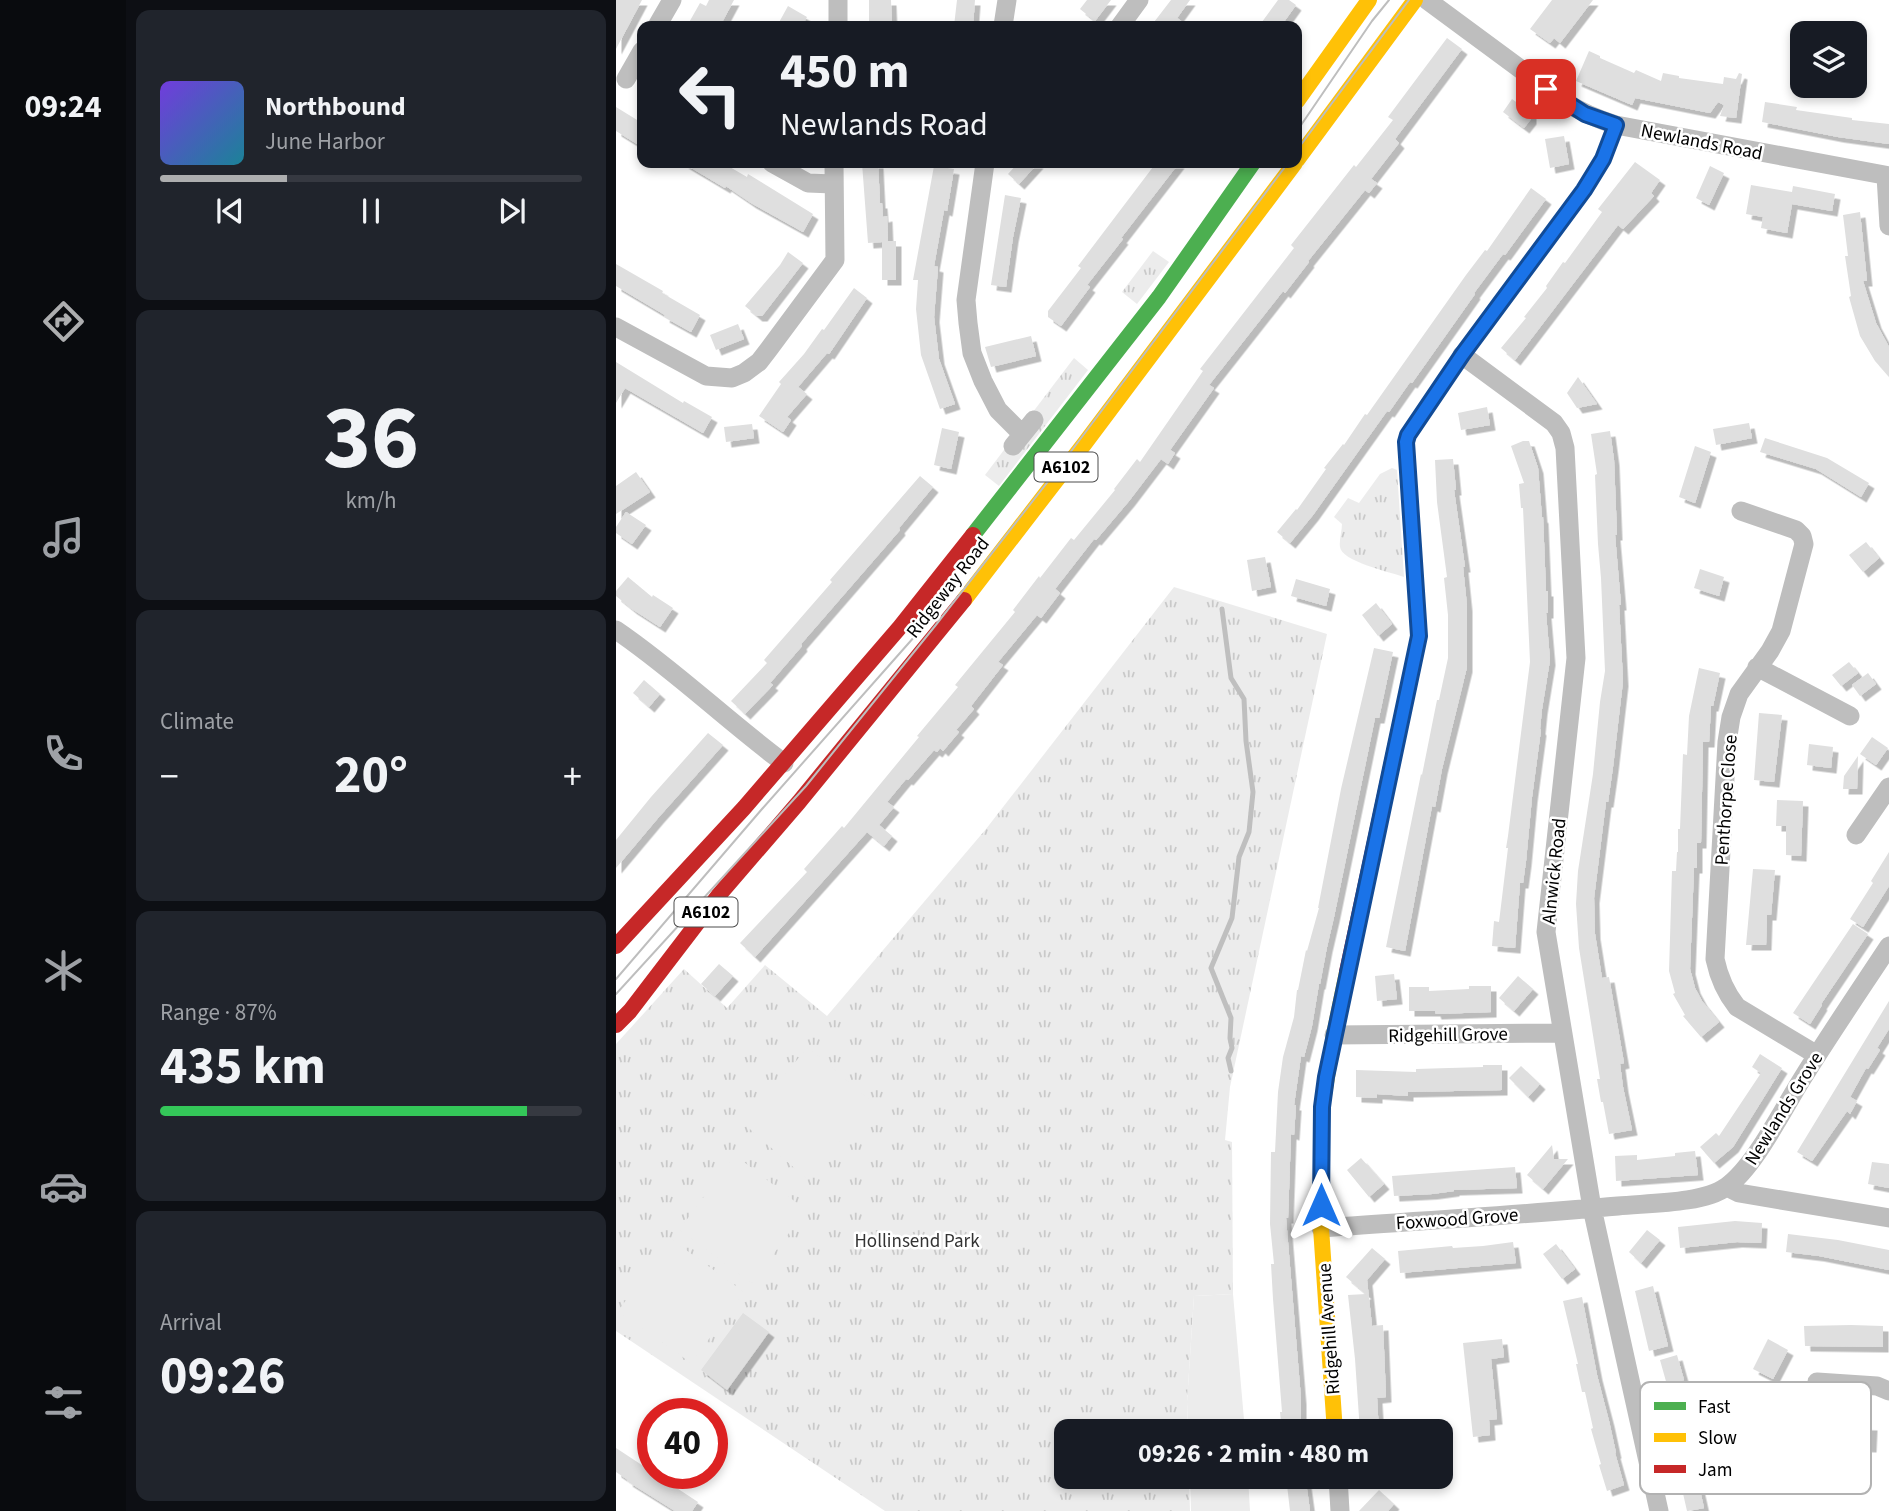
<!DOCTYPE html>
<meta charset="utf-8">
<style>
:root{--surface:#171b24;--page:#20242c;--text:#f1f3f6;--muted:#9ea1a6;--line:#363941;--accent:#adaeaf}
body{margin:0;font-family:"Source Sans 3",sans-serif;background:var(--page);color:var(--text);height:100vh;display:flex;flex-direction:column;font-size:26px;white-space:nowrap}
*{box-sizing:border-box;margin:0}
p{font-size:23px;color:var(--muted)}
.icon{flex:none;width:38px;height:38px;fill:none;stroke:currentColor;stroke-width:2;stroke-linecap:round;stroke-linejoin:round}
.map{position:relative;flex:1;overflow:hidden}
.sheet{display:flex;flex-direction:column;gap:10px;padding:10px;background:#0d0f14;width:490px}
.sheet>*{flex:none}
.guide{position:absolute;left:21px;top:21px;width:665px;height:147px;border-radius:14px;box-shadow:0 4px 10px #0003;background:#171b24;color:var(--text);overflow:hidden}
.fabs{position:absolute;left:1174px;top:21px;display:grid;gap:14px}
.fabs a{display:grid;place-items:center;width:77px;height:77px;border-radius:14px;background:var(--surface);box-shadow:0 4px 10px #0003;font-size:35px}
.speed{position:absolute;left:21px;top:1398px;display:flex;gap:14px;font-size:35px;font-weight:700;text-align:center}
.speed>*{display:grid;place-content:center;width:91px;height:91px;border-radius:50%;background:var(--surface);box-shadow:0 4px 10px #0003;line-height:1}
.speed .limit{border:10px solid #d22;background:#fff;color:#111}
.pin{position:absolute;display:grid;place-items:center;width:60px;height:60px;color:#fff;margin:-30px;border-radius:14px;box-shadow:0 4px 10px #0006}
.me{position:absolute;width:77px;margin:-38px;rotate:0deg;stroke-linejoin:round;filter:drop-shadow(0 0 5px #0008)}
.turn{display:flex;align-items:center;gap:24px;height:147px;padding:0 28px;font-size:32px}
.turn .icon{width:91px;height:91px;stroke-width:2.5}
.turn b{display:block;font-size:49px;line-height:60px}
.big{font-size:52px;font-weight:700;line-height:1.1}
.sheet .widget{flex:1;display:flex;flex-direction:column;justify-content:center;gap:10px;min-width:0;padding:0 24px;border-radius:14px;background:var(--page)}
.sheet .dial{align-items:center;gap:0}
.dial b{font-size:91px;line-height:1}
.song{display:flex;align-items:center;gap:21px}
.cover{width:84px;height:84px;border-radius:10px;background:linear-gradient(135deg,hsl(260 70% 55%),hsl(190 70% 35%))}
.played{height:7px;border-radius:4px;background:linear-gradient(90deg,var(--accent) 30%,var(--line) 30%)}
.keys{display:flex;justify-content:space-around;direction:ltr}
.heat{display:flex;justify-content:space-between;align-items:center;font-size:38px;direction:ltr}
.charge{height:10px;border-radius:5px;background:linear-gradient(90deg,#34c759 87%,var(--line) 0)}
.trip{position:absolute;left:438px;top:1419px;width:399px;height:70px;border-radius:14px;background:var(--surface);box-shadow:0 4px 10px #0003;font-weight:700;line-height:70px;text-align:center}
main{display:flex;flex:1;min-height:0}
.tab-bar{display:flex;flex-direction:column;width:126px;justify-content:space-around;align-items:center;background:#090b0e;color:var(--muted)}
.tab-bar .icon{width:49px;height:49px}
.tab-bar .on{color:var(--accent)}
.tab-bar b{font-size:32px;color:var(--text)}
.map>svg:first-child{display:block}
.grass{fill:url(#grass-tufts)}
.garden{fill:#ececec}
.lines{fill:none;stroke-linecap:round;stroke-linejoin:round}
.stream{stroke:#bfbfbf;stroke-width:5}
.building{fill:#dfdfdf;filter:url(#shadow)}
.street{stroke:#bebebe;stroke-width:19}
.fast{stroke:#4caf50;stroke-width:16}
.slow{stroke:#ffc107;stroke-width:16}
.jam{stroke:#c62828;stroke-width:16}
.tram{stroke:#bebebe;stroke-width:2}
.route-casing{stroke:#114b97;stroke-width:18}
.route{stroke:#1a73e8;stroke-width:12}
.labels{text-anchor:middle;stroke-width:5;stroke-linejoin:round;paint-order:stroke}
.shield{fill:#fff;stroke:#4c4c4c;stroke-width:2}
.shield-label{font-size:18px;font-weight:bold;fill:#000}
.street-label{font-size:19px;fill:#000;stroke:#fff}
.park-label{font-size:19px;fill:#333;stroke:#fff}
.key{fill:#fff;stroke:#b2b2b2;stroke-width:2}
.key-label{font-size:19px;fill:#000}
</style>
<main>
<nav class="tab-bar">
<b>09:24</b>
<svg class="icon on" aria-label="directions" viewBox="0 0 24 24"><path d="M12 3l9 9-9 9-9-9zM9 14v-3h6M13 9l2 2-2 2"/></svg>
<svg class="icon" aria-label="music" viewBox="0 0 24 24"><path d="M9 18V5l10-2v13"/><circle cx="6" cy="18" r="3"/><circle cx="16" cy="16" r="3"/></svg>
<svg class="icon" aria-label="phone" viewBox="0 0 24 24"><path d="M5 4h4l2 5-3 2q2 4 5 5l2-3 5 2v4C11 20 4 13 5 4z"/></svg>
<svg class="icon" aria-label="climate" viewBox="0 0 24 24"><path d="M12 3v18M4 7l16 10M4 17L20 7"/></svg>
<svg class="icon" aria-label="car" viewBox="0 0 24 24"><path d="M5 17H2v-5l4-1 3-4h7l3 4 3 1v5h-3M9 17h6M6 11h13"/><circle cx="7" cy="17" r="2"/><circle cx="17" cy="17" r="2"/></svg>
<svg class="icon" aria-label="filters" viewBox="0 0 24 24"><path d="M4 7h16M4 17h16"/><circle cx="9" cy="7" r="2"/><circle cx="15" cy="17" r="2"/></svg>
</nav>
<section class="sheet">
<div class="widget">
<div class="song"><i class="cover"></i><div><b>Northbound</b><p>June Harbor</p></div></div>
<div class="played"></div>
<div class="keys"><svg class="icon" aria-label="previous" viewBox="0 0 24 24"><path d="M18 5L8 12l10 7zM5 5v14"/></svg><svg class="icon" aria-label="pause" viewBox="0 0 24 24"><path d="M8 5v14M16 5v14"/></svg><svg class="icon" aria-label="next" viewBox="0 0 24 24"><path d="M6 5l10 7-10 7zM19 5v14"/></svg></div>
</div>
<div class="widget dial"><b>36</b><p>km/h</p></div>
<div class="widget"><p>Climate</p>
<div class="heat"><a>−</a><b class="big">20°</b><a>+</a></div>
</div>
<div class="widget"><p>Range · 87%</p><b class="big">435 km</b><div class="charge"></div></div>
<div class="widget"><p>Arrival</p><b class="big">09:26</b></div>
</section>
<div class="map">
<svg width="1273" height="1511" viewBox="0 0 1273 1511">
<defs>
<pattern id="grass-tufts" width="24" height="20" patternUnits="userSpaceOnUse" patternTransform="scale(1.75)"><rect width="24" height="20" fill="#ececec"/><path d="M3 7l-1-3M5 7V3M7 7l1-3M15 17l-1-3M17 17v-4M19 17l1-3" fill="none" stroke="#c9c9c9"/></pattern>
<filter id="shadow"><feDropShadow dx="5.5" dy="5.5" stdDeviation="0" flood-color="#0004"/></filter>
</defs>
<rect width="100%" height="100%" fill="#fff"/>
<path class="grass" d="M537,251L553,262L521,304L506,292Z
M458,358L472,370L383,486L369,475Z
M776,468L781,470L788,577C774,572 725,561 724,547C723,540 726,531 726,524L718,517L732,498L743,503L764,474Z
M558,587L711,634L614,1087L609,1140L616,1142L617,1294L578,1296L571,1402L572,1431L450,1432V1477H573L574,1511H269L0,1331V1044L68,969L111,1008L149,965L211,1016L370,829Z"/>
<path class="garden" d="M192,1047L257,1103L191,1179L127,1123Z
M119,1155L190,1210L136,1283L63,1230Z
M55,1239L128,1292L75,1363L2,1311Z
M617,1294L629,1431H572L571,1402L578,1296Z
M574,1477H632L634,1511H575Z"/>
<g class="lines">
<path class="stream" d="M606,609L615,678L628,699L630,741L637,792L633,832L623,857L616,918L595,968L615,1018L614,1038L616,1048L612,1058L615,1071"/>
</g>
<path class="building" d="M0,0H26L0,49Z
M93,0H118L104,26H71L84,3L90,6Z
M253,0H275L276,26H253Z
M341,0H359L357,26H338Z
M471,0H495L479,21L464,9Z
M555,0H574L561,18L572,26H535Z
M662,0H673L680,5L665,26H643Z
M936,0H977L944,43L938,38L934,43L914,29Z
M172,6L191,17L186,26H161Z
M831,38L846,49L779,139L783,143L755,179L761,183L753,193L749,190L692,261L693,262L669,293L667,291L593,385L598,388L554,450L559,453L552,464L545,459L513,501L480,540L478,539L439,589L444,593L425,618L421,615L382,662L387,665L355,706L358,709L340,730L343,732L327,751L324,748L321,752L318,750L292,780L290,779L271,802L278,807L263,825L276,836L268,846L251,832L139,957L124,943L191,872L188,869L226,826L228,828L303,737L301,736L342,687L339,685L399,612L397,610L423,576L424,578L455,538L458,540L499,490L498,489L521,459L524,462L587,371L584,369L678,248L675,245L738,165L740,167L777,120L772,117Z
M973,51L984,56V58L1018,73L1020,70L1045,81L1047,73L1063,76V78L1107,84L1108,77L1120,79L1123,73L1126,74L1120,118L1104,116L1108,105L1102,102L1094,113L1019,98L1016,105L960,81Z
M896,99L915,113V119L908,128L887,112Z
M1149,102L1181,107L1180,110L1236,118V120L1273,124V144L1222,137L1146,122Z
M0,107L26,123V147L0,131Z
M948,136L953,164L934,168L929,139Z
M1019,162L1044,180L1035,193L1038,196L1007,229L1002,225L899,360L885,348L910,318L908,317L931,288L930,286L947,262L949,263L986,212L982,209Z
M67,163H107L131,177L132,174L197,214L187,232L135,203L110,186L109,188Z
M246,163H262L264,203H266L267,217L271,216L272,241H280V280H266V242L252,243Z
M402,163H422L403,184L392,174Z
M540,163H563L505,238L507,239L471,285L474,287L445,326L432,317V311L465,268L462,266Z
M318,166L338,169L331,211L328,210L318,266L322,267L318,317L323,359L339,404L324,409L305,355L300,309L302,280H297Z
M1094,166L1108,173L1093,205L1080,198Z
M1135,185L1176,192L1177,186L1219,194L1216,211L1176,204L1171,233L1145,228L1147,217L1130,214Z
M915,188L930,199L889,255L887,254L858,293L859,294L796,383L794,382L773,412L771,411L697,515L674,543L661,532L680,509L681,510L710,469L708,468L727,444L728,445L749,414L751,415L850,275L869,250L871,251Z
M389,195L405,198L397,237L390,287L375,285Z
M1244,212L1251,281H1247L1260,323L1273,347V377L1259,361L1244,336L1233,297L1235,296L1229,256H1232L1227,215Z
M172,252L187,263L146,316H141L129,306L164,265Z
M0,264L47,291L46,293L84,315L75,332L48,317L49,315L0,286Z
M238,288L251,298L213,354L211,353L182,387L191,394L171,417L175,420L167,432L143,416L165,384L163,382L188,354L206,329L208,330Z
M122,324L128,339L100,350L94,335Z
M415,336L420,356L375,367L369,347Z
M0,362L67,403L68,401L96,417L87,433L9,388L0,403Z
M962,377L981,404L961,408L951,393Z
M871,407L874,425L845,430L842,413Z
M1133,423L1136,438L1100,445L1097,429Z
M136,424L138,438L110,442L108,427Z
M326,428L343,432L335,469L318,465Z
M994,431L998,460L1001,535H999L1005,605H1003L1007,681L997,767L992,802H990L978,898L979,934L986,978L993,977L1008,1063L1004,1064L1007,1087L1016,1130L993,1134L987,1102H985L981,1079H984L963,948L960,904L962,871L977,774L984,702L989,671L985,578L982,544L979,475L981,474L975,434Z
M1149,438L1211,458L1253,483L1245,497L1200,469L1144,452Z
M907,441H913L922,468L926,518L927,517L930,591H932V613H930L934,660L926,709L924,729L925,730L916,797L910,861L907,883H904L899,948L876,946L878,921L883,922L892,848H890L892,836L914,662L907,508H905L903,484L908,483L895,446Z
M1079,446L1095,452L1079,503L1063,497Z
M837,459L840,490H838L849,567H847L851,606V667L826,769L819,807L816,806L789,951L770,947L805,774L806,775L821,700H823L832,658V615L828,578L831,577L821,502L819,460Z
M20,472L34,492L0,514V486Z
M304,476L317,487L283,528L284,530L185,644L186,646L154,683L157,685L129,714L115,701L151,663L148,660L216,582L214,580Z
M10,512L30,525L16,544L0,533V527Z
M1250,542L1263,558L1247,572L1233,555Z
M649,557L655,587L636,591L631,560Z
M1084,569L1108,577L1103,596L1078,588Z
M12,577L36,597L37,595L57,608L44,627L16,609L0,596V591Z
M680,579L714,589L710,606L675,596Z
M760,603L776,624L762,636L746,615Z
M758,648L777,652L763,718H759L718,917L711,947L704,984H703L696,1026L688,1057L685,1056L678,1105H680L678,1135L675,1134L672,1218H670L685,1399V1432H666L664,1412H666L657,1299L655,1264H658L654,1224L655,1152H659L662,1092L667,1057L678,1017L681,990H682L690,950L691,951L703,908H702L725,789Z
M1233,662L1242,673L1225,686L1216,675Z
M1083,668L1104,673L1097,706H1095L1093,742H1087L1085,843H1081V868H1078L1074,969L1079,988L1086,1001L1103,1022L1085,1037L1067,1016L1069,1015L1057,994L1059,993L1053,971L1056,871H1060L1061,852H1062V829H1064L1067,754L1071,755L1073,716Z
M1252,673L1260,684L1244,696L1236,685Z
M28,680L44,694L33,707L17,693Z
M1143,713L1166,715L1158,782L1138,780Z
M92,733L107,745L42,818L0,868V840L35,797Z
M1256,737L1272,748L1260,765L1244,754Z
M1193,744L1217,747L1215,768L1191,765Z
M1242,756L1241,789H1227L1228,776Z
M1161,800L1187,801L1185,856L1170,855V826H1160Z
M1273,852V886L1247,927L1234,919L1257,883L1255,881Z
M1137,869L1159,870L1155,915H1151L1150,945H1130Z
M1237,924L1252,934L1205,1004L1206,1005L1194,1024L1177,1013Z
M103,964L117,976L99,996L85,984Z
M778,974L781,999L761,1001L759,976Z
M902,976L917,989L898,1011L883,998Z
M853,986H875V1012L820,1014L819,1011H793V987H813V991L853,989Z
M1273,1001V1029L1261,1048L1264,1050L1252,1069L1250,1068L1234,1097L1241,1101L1234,1114L1231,1111L1196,1161L1181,1152Z
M1144,1054L1166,1068L1117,1147L1098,1163L1084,1147L1100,1133L1103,1136L1145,1073L1136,1067Z
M867,1065H886V1090L792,1092V1096L761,1094V1098L740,1097V1070L800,1072V1069L867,1067Z
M905,1066L924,1084L912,1097L893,1078Z
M936,1145L938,1159H952L927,1189L911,1175Z
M1079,1151L1082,1175L1000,1181L999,1156L1021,1155V1160L1059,1156V1153Z
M745,1158L768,1184L753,1197L731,1170Z
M1256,1162L1273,1164V1188L1252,1184Z
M899,1167L901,1188L838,1190V1191L816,1194L778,1196L776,1176Z
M1119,1221L1146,1223L1145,1243L1121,1242L1064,1248L1062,1227Z
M1031,1230L1044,1240L1025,1263L1013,1252Z
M1172,1234L1222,1240L1273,1250V1270L1203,1256L1170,1252Z
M897,1242L900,1263L784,1273L782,1251L836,1246L837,1248L867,1246Z
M940,1244L959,1269L946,1279L927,1254Z
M756,1248L769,1259L751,1280L756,1326L767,1325L770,1397L761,1398L763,1432H744L739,1359L732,1295L750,1294L730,1277Z
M1037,1286L1052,1346L1033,1351L1019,1291Z
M966,1297L981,1375L993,1421L1000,1453H999L1008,1485L991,1491L983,1465L985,1464L975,1429L977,1428L969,1392H966L960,1364H962L947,1301Z
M127,1313L153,1332L111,1390L85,1370Z
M1235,1325L1267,1326V1347L1189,1346L1188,1326Z
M886,1339L888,1357L875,1359L881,1419L873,1420L874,1435L857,1437L847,1343Z
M1152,1339L1172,1350L1157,1379L1137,1369Z
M1061,1355L1068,1380L1051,1385L1044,1360Z
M1060,1384L1088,1508L1072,1511H1071L1043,1388Z
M1175,1421L1220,1426V1424L1256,1425L1255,1447L1206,1445L1173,1440Z
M0,1448L82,1502L76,1511H59L11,1481L12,1480L0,1472Z
M690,1482L694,1511H674L671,1485Z
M763,1490L778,1504L772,1511H743Z"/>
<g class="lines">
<path class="street" d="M811,0L949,102C965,112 981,119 1000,125L1273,176
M41,26L56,0
M222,26V0
M387,26L391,0
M504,26L523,0
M10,79L26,51
M156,163L192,183L217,184
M369,163L350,300L352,323L356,353L367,381L382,410L406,434
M1270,176L1273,226
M0,327L90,376L116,378L128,373L143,362L153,349L219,260L218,163
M846,355L938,423L945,433L949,448L960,658L930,932L976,1208L1043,1511
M397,446L418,420
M1125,511L1180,530L1186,536L1188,544L1165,631L1154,651L1123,694L1115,717L1111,742L1099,959C1103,978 1109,992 1121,1007L1201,1055
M0,630C59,670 110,720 168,763
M1141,667L1234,716
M1240,835L1273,787
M718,1035L946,1033
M1111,1187L1123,1193L1273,1218
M705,1228C804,1221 903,1215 1002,1206C1031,1203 1087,1204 1110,1187C1138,1168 1167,1109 1186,1079C1214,1034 1244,990 1273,946
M1201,1382L1261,1386L1273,1391
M722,1477L724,1511"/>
<path class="fast" d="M357,535L543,297L637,163"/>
<path class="slow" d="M681,101L753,0
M681,160L799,0
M795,518L790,442L792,435L846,355L968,190L987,159L1000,125
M348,600L469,443L679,163
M719,1432L705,1228L706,1107L718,1035L731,972"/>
<path class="jam" d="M0,946L128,808L284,627L357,535
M731,972L803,636L795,518
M0,1025L14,1011L102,896L183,802L348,600"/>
<path class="tram" d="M681,131L756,21L773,0
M681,150L793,0
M0,979L146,809L299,636
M0,994L190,786L319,626L441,470L672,163"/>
</g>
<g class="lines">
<g class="route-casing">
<path id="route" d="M705,1205L706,1107L710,1077L803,636L790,442L792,435L846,355L968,190L987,159L1000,125L969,114L930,89"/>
</g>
<use href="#route" class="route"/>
</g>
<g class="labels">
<g class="shield">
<rect x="418.5" y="452.5" width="63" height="29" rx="5"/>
<rect x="58.5" y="897.5" width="63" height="29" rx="5"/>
</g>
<g class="shield-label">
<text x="450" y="473">A6102</text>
<text x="90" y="918">A6102</text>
</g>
<g class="street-label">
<text transform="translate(1086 141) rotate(11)" y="7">Newlands Road</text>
<text transform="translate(331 587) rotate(-52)" y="7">Ridgeway Road</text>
<text transform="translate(1109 800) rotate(-86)" y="7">Penthorpe Close</text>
<text transform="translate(937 871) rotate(-84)" y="7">Alnwick Road</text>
<text transform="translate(832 1034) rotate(-1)" y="7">Ridgehill Grove</text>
<text transform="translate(1167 1108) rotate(-58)" y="7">Newlands Grove</text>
<text transform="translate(841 1218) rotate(-4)" y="7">Foxwood Grove</text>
<text transform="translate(712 1329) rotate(-94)" y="7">Ridgehill Avenue</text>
</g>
<g class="park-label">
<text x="301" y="1247">Hollinsend Park</text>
</g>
</g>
<rect x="1024" y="1382" width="231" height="112" rx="10" class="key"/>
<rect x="1038" y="1402" width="32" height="8" fill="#4caf50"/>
<rect x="1038" y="1433" width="32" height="9" fill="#ffc107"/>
<rect x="1038" y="1465" width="32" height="8" fill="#c62828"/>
<g class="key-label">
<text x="1082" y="1413">Fast</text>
<text x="1082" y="1444">Slow</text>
<text x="1082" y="1476">Jam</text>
</g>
</svg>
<div class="fabs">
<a><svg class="icon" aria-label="layers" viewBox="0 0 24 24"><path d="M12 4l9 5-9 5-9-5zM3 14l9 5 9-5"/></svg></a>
</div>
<div class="speed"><div class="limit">40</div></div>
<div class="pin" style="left:930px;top:89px;background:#d93025"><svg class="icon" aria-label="arrive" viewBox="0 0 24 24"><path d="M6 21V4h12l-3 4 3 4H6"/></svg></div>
<svg class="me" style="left:705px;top:1205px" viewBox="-20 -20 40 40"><path d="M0-17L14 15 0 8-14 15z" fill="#1a73e8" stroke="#fff" stroke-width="4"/></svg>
<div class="trip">09:26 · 2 min · 480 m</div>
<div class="guide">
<div class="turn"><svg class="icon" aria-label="left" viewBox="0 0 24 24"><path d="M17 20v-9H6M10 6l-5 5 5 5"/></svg><div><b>450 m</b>Newlands Road</div></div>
</div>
</div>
</main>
